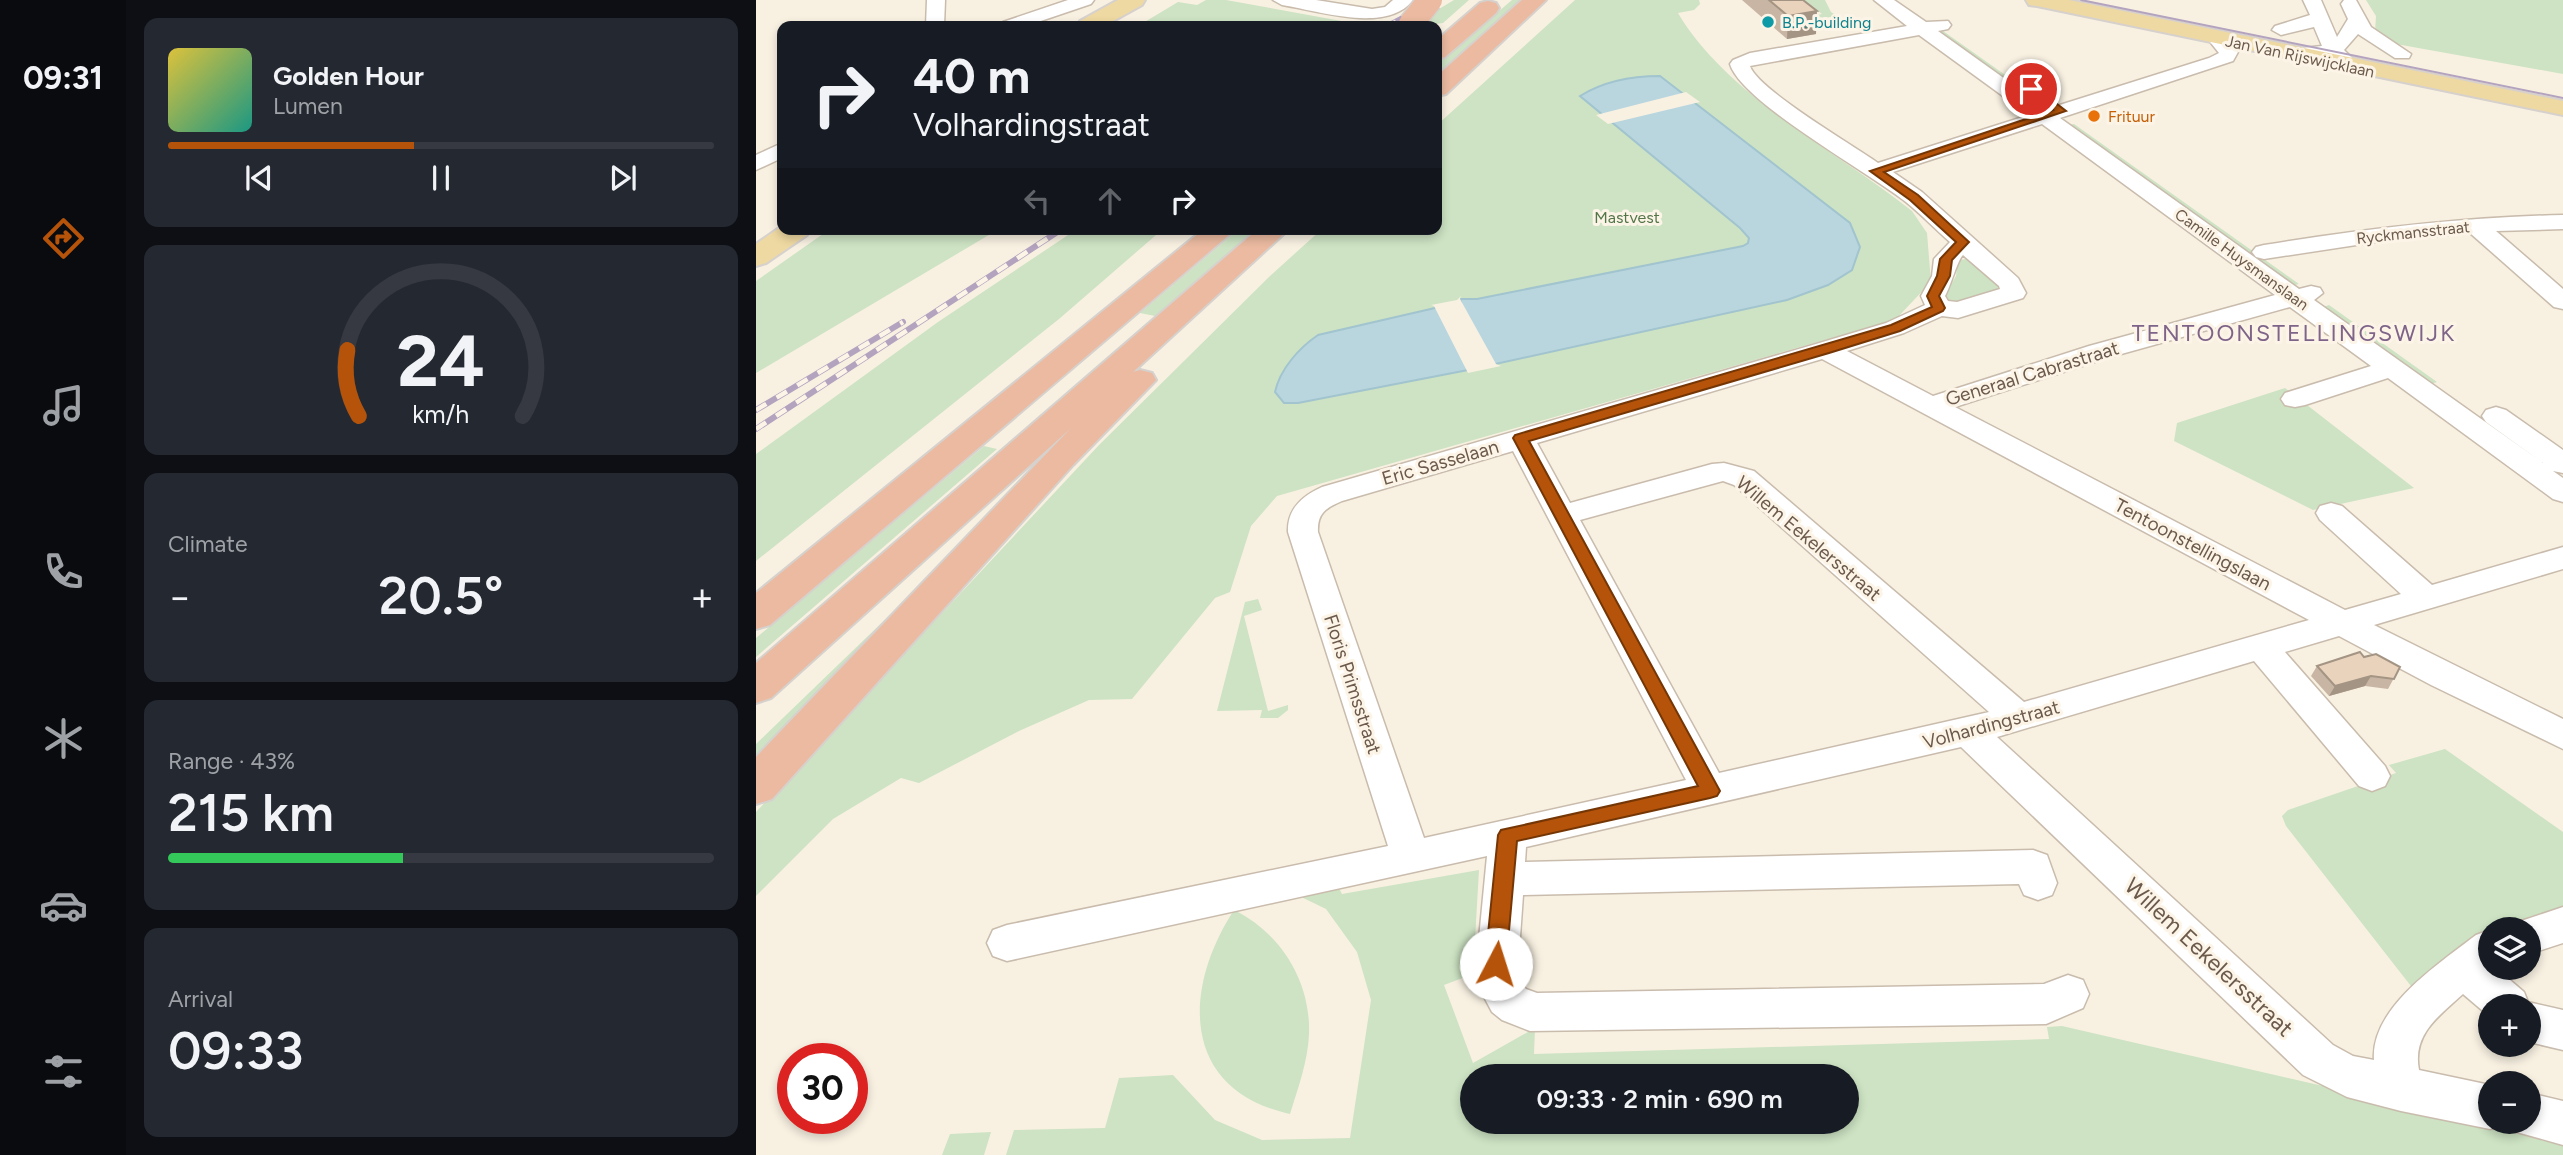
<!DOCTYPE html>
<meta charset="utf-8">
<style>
:root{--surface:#171b24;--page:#242831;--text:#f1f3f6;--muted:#9ea1a6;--line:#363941;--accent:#b45309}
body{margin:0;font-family:Figtree,sans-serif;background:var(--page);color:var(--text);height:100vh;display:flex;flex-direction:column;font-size:26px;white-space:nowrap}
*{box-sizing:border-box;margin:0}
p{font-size:23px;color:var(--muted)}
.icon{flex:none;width:38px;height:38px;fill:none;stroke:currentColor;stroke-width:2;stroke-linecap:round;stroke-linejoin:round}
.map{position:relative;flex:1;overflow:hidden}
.sheet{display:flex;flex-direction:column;gap:18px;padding:18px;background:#0d0f14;width:630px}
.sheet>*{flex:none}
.top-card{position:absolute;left:21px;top:21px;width:665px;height:214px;border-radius:14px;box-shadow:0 4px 10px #0003;background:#171b24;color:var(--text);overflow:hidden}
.tools{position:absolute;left:1722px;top:917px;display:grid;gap:14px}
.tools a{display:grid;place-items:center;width:63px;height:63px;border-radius:50%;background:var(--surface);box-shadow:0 4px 10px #0003;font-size:35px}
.speed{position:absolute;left:21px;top:1043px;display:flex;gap:14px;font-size:35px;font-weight:700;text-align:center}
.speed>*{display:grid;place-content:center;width:91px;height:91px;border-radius:50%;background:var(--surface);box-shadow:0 4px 10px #0003;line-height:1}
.speed .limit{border:10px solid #d22;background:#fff;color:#111}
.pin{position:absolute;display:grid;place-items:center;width:60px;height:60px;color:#fff;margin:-30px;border:4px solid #fff;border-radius:50%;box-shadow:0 2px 7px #0007}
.me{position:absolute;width:77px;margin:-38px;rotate:5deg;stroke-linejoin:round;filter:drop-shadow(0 0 5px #0008)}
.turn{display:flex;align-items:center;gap:24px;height:147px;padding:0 21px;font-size:32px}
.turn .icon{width:91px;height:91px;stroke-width:2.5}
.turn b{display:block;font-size:49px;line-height:60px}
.lanes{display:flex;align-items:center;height:66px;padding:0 21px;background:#0003;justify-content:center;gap:35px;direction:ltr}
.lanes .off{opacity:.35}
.big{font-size:52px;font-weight:600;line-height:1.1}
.sheet .card{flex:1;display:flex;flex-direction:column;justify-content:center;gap:10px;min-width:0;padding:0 24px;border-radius:14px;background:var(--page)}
.sheet .dial{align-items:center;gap:0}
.dial svg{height:182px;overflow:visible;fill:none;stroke:var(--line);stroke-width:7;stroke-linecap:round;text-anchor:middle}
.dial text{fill:var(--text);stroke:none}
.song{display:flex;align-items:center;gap:21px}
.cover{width:84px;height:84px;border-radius:10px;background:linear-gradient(135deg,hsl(50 70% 55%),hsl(170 70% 35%))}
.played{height:7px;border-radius:4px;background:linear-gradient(90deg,var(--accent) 45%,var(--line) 45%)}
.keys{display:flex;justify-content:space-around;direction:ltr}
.heat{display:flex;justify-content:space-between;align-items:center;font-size:38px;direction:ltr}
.charge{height:10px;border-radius:5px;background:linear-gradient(90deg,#34c759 43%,var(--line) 0)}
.trip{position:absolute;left:704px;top:1064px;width:399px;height:70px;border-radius:35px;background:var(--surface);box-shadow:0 4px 10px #0003;font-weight:600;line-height:70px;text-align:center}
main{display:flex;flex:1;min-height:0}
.tabs{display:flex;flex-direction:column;width:126px;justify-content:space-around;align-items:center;background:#090b0e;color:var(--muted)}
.tabs .icon{width:49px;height:49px}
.tabs .on{color:var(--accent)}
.tabs b{font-size:32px;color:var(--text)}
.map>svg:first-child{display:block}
.green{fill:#cde3c3;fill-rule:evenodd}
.water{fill:#b9d6df;stroke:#a1c4cf;stroke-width:2}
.pier{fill:#f8f1e2}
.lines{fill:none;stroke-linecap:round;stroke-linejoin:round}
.minor-casing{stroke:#c9bcad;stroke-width:3}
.major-casing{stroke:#d6d1cd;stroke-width:4}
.highway-casing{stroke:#d6d1cd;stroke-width:4}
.minor{fill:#fff;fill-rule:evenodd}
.major{fill:#efd9a2;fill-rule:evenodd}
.highway{fill:#ebbaa0;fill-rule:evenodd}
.tram{stroke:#b4a3bf;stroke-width:2}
.rail-far1-casing{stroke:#b4a3bf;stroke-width:5}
.rail-casing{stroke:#b4a3bf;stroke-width:6}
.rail-far1{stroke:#fcf5e7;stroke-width:3.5;stroke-dasharray:10;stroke-linecap:butt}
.rail{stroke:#fcf5e7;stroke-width:4.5;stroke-dasharray:12;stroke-linecap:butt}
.highway-bridge-casing{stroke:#d6d1cd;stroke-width:27;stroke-linecap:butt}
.highway-bridge{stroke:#ebbaa0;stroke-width:24}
.wall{fill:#c9b5a3}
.shaded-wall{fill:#a49484}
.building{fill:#ead3bd;stroke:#a49484;stroke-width:2}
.route{fill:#b45309;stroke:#753606;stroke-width:2}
.culture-dot{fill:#0f9aa8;stroke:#fcf5e7;stroke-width:2.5}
.food-dot{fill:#e8710a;stroke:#fcf5e7;stroke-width:2.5}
.labels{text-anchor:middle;stroke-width:6;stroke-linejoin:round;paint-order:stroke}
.far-culture-label{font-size:16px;fill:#0d838f;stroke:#fcf5e7;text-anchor:start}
.far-street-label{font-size:16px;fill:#6c5a4c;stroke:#fcf5e7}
.far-food-label{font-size:16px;fill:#c56008;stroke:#fcf5e7;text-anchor:start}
.far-park-label{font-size:16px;fill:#537649;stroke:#fcf5e7}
.street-label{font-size:19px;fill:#6c5a4c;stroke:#fcf5e7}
.quarter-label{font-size:23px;letter-spacing:2px;fill:#7f6489;stroke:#fcf5e7}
.near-street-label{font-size:23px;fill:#6c5a4c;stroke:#fcf5e7}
</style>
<main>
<nav class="tabs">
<b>09:31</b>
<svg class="icon on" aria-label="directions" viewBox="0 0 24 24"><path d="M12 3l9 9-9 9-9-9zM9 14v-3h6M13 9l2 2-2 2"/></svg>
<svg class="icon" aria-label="music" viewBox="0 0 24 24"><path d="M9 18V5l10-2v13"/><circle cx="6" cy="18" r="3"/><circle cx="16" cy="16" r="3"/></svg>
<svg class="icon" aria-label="phone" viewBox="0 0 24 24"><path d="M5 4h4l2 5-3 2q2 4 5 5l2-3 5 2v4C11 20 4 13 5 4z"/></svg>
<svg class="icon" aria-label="climate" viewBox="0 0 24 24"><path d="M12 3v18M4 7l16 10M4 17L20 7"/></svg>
<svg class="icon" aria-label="car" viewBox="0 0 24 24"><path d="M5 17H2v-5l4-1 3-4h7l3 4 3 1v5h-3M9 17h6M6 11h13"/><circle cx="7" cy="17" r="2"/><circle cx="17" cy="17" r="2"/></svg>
<svg class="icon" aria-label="filters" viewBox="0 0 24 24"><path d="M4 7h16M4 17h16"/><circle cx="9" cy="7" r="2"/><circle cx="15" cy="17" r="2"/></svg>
</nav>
<section class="sheet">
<div class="card">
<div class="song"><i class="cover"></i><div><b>Golden Hour</b><p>Lumen</p></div></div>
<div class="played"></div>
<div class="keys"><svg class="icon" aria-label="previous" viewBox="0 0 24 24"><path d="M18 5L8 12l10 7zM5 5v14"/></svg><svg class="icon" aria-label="pause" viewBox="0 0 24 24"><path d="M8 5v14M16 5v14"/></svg><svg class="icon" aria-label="next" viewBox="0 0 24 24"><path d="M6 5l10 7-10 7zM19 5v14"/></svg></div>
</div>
<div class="card dial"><svg viewBox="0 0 100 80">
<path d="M14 69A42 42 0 1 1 86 69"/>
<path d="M14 69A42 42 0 0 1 9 40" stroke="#b45309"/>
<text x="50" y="56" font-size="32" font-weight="700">24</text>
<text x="50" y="72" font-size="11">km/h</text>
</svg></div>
<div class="card"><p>Climate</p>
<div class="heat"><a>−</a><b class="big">20.5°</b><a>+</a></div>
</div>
<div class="card"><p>Range · 43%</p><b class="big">215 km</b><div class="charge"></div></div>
<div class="card"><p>Arrival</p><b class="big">09:33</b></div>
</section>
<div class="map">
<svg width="1807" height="1155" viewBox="0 0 1807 1155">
<rect width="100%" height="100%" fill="#f8f1e2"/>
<path class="green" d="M450,0H470L613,26H382L422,2L441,5Z
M698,0H713L687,23L662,26L673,15Z
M756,0H765L681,75V64Z
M819,0H943L944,4L938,10L922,13C971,96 1081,151 1156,211L1171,233L1175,282L1139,320L521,496L495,526L474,592L459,598L376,699L333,700L263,731L163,783L145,778L77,819L0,896V812L343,445L514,276L566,229H681V125Z
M1017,0H1069L1075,12L1090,22L1053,29L1042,19L1066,14L1051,2L1025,7Z
M1610,0H1807V74L1640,44L1619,32L1620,16Z
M1187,31L1292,105L1283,108L1178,32Z
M1318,124L1543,284L1531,287L1307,126Z
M74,229H243L0,373V281Z
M321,229H407L303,319L0,561V454L182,322Z
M483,229H501L399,316L384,313Z
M1211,259L1244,286V290L1197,304L1187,298L1200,276L1202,260Z
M1573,305L1681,382L1669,386L1561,309Z
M1529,388L1658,488L1557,510L1418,441L1421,423Z
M228,446L241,449L0,657V638Z
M227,525L0,766V744Z
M502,599L506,610L488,616L512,711L532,705V710L522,718H504L506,710L461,711L489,602Z
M1689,749L1807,832V914L1762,929H1734V939L1707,948L1658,990L1530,826L1526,816L1532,810L1640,773L1633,765Z
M723,870L717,974L688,985L717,1063L779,1028L778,1054L1293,1039L1291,1027L1306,1026L1689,1114L1807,1146V1155H250L258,1130L349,1128L363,1078L417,1075L459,1120L506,1140L594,1138L615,1000L601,952L570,909L539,894L581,884L586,894ZM716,1076H1090V1122H716Z
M478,910C525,933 555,982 553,1034C552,1061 542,1088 534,1114C425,1090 426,990 478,910Z
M235,1132L228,1155H186L194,1134Z"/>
<path class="water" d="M904,76L1094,223L1104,247L1096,270L1072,285L1031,300L712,370L542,403H528L519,392C524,369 543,348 562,335L705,302L704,299H721L987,246L992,243L993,238L984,228L824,96C848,81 876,76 904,76Z"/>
<path class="pier" d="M930,92L944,102L852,124L840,115Z
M705,296L704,299L740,364L745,366L712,373L678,306L675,305L701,300Z"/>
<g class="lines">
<g class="minor-casing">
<path id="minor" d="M171,0H189L188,26H170Z
M312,0H338L335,4L270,26H244L247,22Z
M517,0H560L616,9L629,7L637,0H657C631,34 563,11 526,5Z
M1118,0H1138L1170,22L1192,21L1195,25L1192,29L1182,31L1291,109L1453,58L1463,53L1451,38L1453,34H1467L1482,52L1477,61L1304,118L1543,289L1555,286L1564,288L1567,293L1558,300L1787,463L1730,422L1726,416L1730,410L1740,407L1750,410L1807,450V473L1797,471L1807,478V502L1797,499L1632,378L1549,405L1539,407L1529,405L1525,399L1529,393L1615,366L1534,307L1351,358L1199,407L1589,610L1645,594L1564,520L1560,513L1564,506L1575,503L1586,506L1676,585L1807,547V569L1618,625L1807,719V749L1675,685L1583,636L1529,652L1629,766L1634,776L1629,786L1616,791L1603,786L1498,661L1241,737L1577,1045L1597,1056L1618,1060C1614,1008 1684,963 1720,935L1734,930V968H1740L1768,992L1772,1002L1807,1010V1050L1773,1042V1006H1734V1017L1707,994C1683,1016 1656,1034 1663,1070L1734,1085V1122L1750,1123L1734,1129L1645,1111L1591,1097L1547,1075L1205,747L770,847L769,862L1277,850L1291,855L1301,883L1296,895L1282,900L1268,895L1263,884L767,895L761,979L770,989L781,993L1288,984L1312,975L1327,980L1333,994L1327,1008L1290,1024L774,1031L746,1020L736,1012L719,980L731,856L251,961L237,956L231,943L237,930L251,925L632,846L532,532C531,509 546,496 566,487L1060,344L1130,323L1169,305L1165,296L1176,276L1178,259L1194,242C1179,229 1165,214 1150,202C1114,173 985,102 974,64L977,60L994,53L1151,26ZM1163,35L1273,115L1122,163C1098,146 1001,89 994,66ZM1286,124L1519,295L1333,346L1177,396L1091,351L1148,333L1186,316L1202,318L1267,298L1270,293L1262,278L1166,192L1137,172ZM1207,255L1243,286L1244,289L1201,302L1192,301L1189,296C1195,285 1201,261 1207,255ZM1066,359L1553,620L1268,702L998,471L968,463L956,464L814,503L781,443ZM757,451L930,780L668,838L562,532C561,513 570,508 586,501ZM967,481L978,485L1233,712L963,773L824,520Z
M1547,0H1565L1581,37L1592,19L1585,4L1588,0H1600L1615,27L1655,54L1653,58H1639L1602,34L1588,50L1601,63L1598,67H1584L1573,56L1528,58L1526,54L1528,50L1566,46L1558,27L1525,35L1516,30L1519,26L1554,15Z
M26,143V158L0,170V155Z
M1807,215V229L1740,231L1807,289V309L1798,307L1714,233L1620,242L1508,259L1500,257L1496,252L1500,247L1508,245C1607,229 1706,217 1807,215Z
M1807,907V943L1773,954V929H1756L1759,923Z
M1773,1093L1807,1101V1145L1757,1131L1754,1122H1773Z"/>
</g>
<g class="major-casing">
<path id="major" d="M362,0H389L386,5L348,26H321L324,21Z
M1270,0H1313L1807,101V115L1281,6L1273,5Z
M26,226V229H55L51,235L10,263L0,266V244Z"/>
</g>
<g class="highway-casing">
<path id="highway" d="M766,0H790L690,94L681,96V76Z
M732,1L740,3L743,8L740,13L689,57L681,59V40L724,3Z
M448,229H480L14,625L0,629V593Z
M502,229H533L377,372L384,370L396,373L400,380L317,465L16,799L0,804V757L315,428L15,698L0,703V663Z"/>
</g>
<use href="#minor" class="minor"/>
<use href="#major" class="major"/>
<use href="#highway" class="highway"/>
<path class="tram" d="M1325,0L1807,98"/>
<g class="rail-far1-casing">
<path id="rail-far1" d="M631,26L679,0"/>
</g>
<g class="rail-casing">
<path id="rail" d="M0,410L147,322
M0,429L306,229"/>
</g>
<use href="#rail-far1" class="rail-far1"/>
<use href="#rail" class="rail"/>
<g class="highway-bridge-casing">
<path id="highway-bridge" d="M655,24L674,0"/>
</g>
<use href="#highway-bridge" class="highway-bridge"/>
</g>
<path class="wall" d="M986,0H1047L1060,34L1031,39Z
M1608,657L1644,667L1632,689L1609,686L1573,696L1555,676L1561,666Z"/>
<path class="shaded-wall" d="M1061,11L1060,34L1031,39L1032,16Z
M1615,676L1609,686L1573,696L1579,686Z"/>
<path class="building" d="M1013,0H1047L1061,11L1032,16Z
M1604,652L1608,657L1620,654L1644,667L1638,679L1615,676L1579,686L1561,666Z"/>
<path class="route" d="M1272,87H1279L1310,111L1128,172L1162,195L1213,242L1196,260L1194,276L1183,296L1189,308L1187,311L1144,331L1073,353L773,441L964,791L961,796L954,798L761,841L750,964L747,971L740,974L732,971L729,964L742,835L745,830L942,786L757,438L759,435L1135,325L1176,307L1171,296L1181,276L1184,259L1200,242L1154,200L1114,171L1297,110L1272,91Z"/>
<circle class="culture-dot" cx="1012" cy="22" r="7"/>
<circle class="food-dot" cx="1338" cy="116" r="7"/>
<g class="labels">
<g class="far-culture-label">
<text x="1026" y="28">B.P.-building</text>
</g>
<g class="far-street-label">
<text transform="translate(1544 56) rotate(12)" y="6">Jan Van Rijswijcklaan</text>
<text transform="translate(1657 232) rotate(-6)" y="6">Ryckmansstraat</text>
<text transform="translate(1486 259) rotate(36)" y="6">Camille Huysmanslaan</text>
</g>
<g class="far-food-label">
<text x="1352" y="122">Frituur</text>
</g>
<g class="far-park-label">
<text x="871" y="223">Mastvest</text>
</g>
<g class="street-label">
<text transform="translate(1276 373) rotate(-17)" y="7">Generaal Cabrastraat</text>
<text transform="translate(684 462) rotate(-16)" y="7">Eric Sasselaan</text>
<text transform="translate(1053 538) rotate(40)" y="7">Willem Eekelersstraat</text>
<text transform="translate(1437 544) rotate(28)" y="7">Tentoonstellingslaan</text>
<text transform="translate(597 684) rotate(72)" y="7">Floris Primsstraat</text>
<text transform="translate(1235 724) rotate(-15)" y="7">Volhardingstraat</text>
</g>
<g class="quarter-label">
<text x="1538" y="341">TENTOONSTELLINGSWIJK</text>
</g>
<g class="near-street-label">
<text transform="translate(1453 957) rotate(43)" y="8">Willem Eekelersstraat</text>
</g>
</g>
</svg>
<div class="tools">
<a><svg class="icon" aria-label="layers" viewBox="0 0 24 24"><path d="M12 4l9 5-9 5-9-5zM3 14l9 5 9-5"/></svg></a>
<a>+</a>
<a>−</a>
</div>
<div class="speed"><div class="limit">30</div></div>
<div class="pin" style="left:1275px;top:89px;background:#d93025"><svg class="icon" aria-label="arrive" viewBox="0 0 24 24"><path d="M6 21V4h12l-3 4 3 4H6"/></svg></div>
<svg class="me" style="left:740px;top:964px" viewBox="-20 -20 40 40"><circle r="19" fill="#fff"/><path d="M0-13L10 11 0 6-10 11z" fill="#b45309"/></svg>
<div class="trip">09:33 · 2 min · 690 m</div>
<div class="top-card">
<div class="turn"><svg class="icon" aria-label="right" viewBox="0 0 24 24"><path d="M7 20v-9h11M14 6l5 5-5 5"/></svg><div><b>40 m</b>Volhardingstraat</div></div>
<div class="lanes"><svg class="icon off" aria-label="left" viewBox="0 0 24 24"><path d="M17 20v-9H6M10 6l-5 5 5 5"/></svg><svg class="icon off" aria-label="ahead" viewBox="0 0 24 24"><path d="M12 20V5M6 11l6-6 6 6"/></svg><svg class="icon" aria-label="right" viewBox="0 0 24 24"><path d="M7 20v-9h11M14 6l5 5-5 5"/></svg></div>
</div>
</div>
</main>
